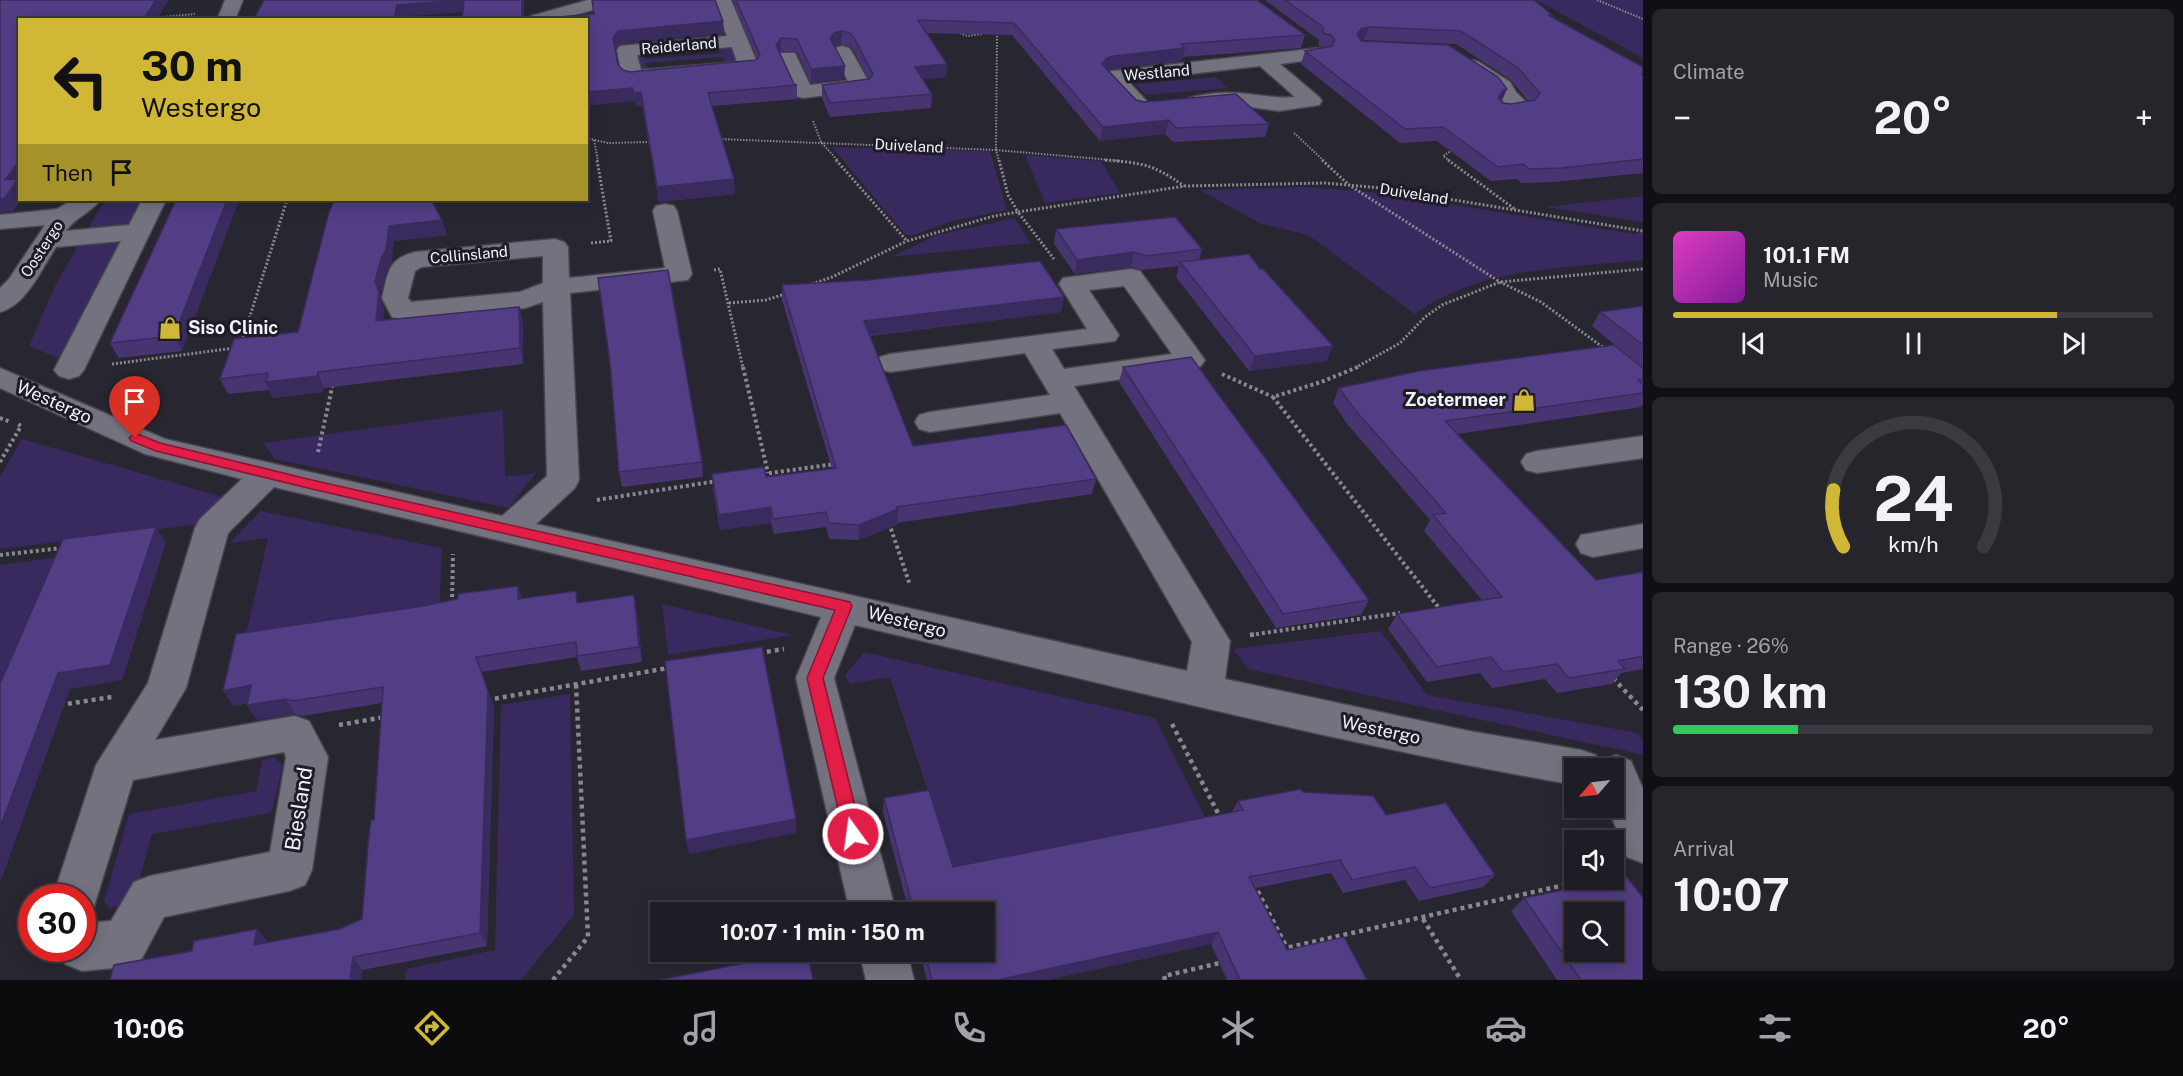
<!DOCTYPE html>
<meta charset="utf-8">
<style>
:root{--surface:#1e1c24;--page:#26252c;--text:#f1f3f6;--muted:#a1a1a6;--line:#3c3a41;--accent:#d0b736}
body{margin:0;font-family:"Public Sans",sans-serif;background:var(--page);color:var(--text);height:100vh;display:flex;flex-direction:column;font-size:22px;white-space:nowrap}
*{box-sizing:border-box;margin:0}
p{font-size:20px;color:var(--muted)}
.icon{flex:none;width:33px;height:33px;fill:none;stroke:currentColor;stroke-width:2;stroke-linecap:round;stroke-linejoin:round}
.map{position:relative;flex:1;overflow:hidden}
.drawer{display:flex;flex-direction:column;gap:9px;padding:9px;background:#100f14;width:540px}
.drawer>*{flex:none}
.hud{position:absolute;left:18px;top:18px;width:570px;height:183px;border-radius:0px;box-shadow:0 3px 15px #0003,0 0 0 2px var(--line);background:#d0b736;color:#111;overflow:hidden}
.needle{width:39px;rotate:242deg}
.fabs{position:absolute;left:1564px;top:758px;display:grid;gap:12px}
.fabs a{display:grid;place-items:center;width:60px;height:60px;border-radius:0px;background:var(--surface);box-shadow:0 3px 15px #0003,0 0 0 2px var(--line);font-size:30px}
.speed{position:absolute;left:18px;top:884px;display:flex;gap:12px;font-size:30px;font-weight:700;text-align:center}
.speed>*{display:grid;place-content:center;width:78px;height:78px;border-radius:50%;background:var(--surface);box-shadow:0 3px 15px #0003,0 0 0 2px var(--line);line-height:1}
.speed .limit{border:9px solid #d22;background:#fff;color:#111}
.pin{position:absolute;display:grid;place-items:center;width:51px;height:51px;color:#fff;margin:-62px -26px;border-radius:50% 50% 50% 0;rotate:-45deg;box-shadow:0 0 6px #0007}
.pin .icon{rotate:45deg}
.me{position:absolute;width:66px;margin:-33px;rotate:346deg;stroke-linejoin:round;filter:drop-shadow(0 0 4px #0008)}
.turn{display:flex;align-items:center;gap:21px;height:126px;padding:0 24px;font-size:27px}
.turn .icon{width:78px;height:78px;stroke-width:2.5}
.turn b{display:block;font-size:42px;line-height:51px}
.then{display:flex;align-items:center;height:57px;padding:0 24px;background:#0003;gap:12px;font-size:22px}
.big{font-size:45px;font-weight:700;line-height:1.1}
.drawer .tile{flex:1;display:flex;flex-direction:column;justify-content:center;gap:9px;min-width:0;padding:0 21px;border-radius:9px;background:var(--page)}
.drawer .dial{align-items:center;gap:0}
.dial svg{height:156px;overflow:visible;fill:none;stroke:var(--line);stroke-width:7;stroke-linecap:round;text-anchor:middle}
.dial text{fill:var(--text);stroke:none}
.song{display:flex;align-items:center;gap:18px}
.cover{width:72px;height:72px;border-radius:9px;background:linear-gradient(135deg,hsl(310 70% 55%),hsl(290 70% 35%))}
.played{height:6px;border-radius:3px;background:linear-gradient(90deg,var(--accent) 80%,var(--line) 80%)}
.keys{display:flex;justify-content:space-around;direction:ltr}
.heat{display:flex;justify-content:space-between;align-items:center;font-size:33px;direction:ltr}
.charge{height:9px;border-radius:4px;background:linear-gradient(90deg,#34c759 26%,var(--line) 0)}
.trip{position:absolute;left:650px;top:902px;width:345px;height:60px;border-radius:0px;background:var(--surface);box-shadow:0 3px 15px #0003,0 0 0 2px var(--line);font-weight:700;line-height:60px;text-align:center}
.dock{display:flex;height:96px;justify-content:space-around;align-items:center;background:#0c0b0e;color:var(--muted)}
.dock .icon{width:42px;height:42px}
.dock .current{color:var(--accent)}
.dock b{font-size:27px;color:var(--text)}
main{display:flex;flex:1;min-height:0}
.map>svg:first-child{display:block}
.green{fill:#382a5e}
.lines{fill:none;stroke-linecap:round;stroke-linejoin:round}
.minor-casing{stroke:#47454e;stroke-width:3}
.path-far3{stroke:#898790;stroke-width:2;stroke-dasharray:1.5 1.5;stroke-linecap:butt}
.path-far2{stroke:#898790;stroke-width:3;stroke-dasharray:2 2;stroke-linecap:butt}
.path-far1{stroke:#898790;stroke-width:4;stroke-dasharray:3 3;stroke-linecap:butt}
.path{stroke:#898790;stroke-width:4.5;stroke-dasharray:4 4;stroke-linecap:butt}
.minor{fill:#74727f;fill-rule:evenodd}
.wall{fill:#473572;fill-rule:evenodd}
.shaded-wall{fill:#392b5d}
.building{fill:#523e85;stroke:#392b5d;stroke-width:1.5;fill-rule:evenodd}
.route{fill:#e11d48;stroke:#92132f;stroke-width:1.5}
.labels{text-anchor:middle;stroke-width:6;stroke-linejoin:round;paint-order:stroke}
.far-street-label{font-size:15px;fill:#f2f0f8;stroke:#1e1c26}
.poi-label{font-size:18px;font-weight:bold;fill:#f2f0f8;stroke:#1e1c26;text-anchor:start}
.street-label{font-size:18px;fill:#f2f0f8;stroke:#1e1c26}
.near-street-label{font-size:21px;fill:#f2f0f8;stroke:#1e1c26}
</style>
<main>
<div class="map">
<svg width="1643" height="980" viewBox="0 0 1643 980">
<rect width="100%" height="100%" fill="#282630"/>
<path class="green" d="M1536,0H1643V58Z
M728,46L732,47L737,61L725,64L723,57L646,63L647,70H641L637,54L643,52L645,59L721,53L719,47Z
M1216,77L1228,88L1146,95L1135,84Z
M832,147L990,151L1007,210L953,221L913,235H906Z
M1025,155L1101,161L1120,193L1045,203Z
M1305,187L1382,193L1634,234L1643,231V260C1566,268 1480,267 1415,314L1308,235L1259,223L1200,190Z
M1643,196V222L1545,207Z
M109,200H141L63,360L29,346L56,284L101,206Z
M1015,218L1030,243L891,257L937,235Z
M503,410L505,477L536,473L508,508L275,459L263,443Z
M22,439L223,497L201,524L0,549V477Z
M260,511L442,548L439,614L244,643L268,538L230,543Z
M58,557L0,696V565Z
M662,604L793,635L668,655Z
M1381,631L1427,695L1638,733L1643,741V755L1248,669L1233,649Z
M864,652L1155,718L1206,819L955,872L890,677L850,684L845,675Z
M570,694L574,915L521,980H405L406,969L495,950L501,705Z
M275,757L283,766L271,813L152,834L135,895L124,905L110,908L104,901L129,814L256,791L262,760Z"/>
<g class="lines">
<g class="minor-casing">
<path id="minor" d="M225,0H243L235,20H217Z
M588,0H616L613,4L558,20H528L531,16Z
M713,0H731L759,67L756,71L632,83L625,81L622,77L617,50L620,46L727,36ZM732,47L737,62L641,70L637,55Z
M842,46L849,48L852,52L871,86L868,90L803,98L796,96L778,57L781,53H795L810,85L848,81L832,52L835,48Z
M1319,48L1326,50L1329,54L1326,58L1280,64L1319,97L1322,101L1319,105L1279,111L1236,105L1196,108L1189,106L1186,102L1189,98C1203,94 1222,92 1237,93C1257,94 1275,99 1295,97L1260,66L1128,81L1152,107L1149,111L1142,113L1135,111L1102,77L1105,73L1112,71Z
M1472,60L1479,62L1510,82L1516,92L1531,107L1528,111L1504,116L1497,114L1494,110L1497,106L1505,104L1494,89L1465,70L1462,66L1465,62Z
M72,200H100C91,213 75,217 66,231L129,225L142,200H166L84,370L79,376L69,379L59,376L54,370L121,241L56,247C42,268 26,306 0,312V288L9,279L45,225L0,229V215L57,209Z
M665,204L674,206L677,211L692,274L688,280L570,293L579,480L575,488L536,524L1187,671L1192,642L1060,413L930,432L919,429L915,422L919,415L930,412L1050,395L1025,353L890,372L880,369L876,363L880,357L890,354L1087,329L1059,284L1063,278L1131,269L1140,271L1205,360L1201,366L1191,369L1074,386L1230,641L1225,679L1469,731L1581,750L1596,755L1600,764L1601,761L1616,755L1631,761L1643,789V863L1627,857L1608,807H1614V768H1575V785C1333,743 1094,681 855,625L834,678L896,912H850L796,678L821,617L274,487L228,533L186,688L155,740L295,716L309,721L328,757L312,870L305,885L289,891L164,917L141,960L124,967L82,971L65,964L59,948H82V923L111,921L134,882L150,876L270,852L286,757L284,752L133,780L92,913L82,917V897H53L96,765L148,683L195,528L200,519L242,479L145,454L0,388V368L165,439L502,516L547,476L543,302L525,308L402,319L392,317L382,298C388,274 387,259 415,252L555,239L564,242L568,247L569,278L665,268L653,211L656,206ZM543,256V283L520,292L411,302L408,298L415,271L421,267ZM1124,286L1172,354L1064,369L1052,349L1115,341L1119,335L1089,290Z
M1643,436V458L1537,473L1526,470L1521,462L1526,454L1537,451Z
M1643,524V548L1593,557L1581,553L1576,544L1581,535Z
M859,951H907L914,980H866Z"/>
</g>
<path class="path-far3" d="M1597,0L1643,19
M152,18L195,14
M960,33L967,36L982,34
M997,33L996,150L1122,161
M813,121L821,142L838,161
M1294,133L1324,161
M586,138L608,143L651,142
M719,139L996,150L999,161
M594,140L598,161
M1450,161L1443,156L1454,149"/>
<path class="path-far2" d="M836,160L907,241L994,216L1018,212L1054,259
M999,160L1008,195L1018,212L1185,186L1325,183L1381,188L1643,231
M1105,160C1142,163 1153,164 1184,186
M1322,160L1349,185L1500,282L1541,302L1604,348
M1448,160L1516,210
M591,243L611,241L597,160
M714,270L720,269L743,368
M812,284L832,277L907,241
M729,303L766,300L785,294
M242,341L287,200
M112,364L235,348
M1355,368L1400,343L1425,317L1442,305L1500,282L1643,269"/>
<path class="path-far1" d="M743,367L768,473
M1358,367L1321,382L1273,397L1439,608
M1222,374L1273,397
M0,418L11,422
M318,452L333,383
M0,462L21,426L18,424
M763,474L835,464
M597,500L717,481
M889,523L910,585
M0,555L62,548
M452,603L453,554
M1250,635L1400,613"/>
<path class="path" d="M1250,635L1257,634
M759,653L784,649
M1613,678L1643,710
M487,700L668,668
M60,705L112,697
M1172,724L1221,819
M339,725L385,717
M1254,884L1287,948
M1423,919L1461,980
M1281,949L1591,879
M553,980L588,937L576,684
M1165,980L1164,976L1224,962"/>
<use href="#minor" class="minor"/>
</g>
<path class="wall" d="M732,0H1257L1305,35L1301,48L1183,57L1182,61L1108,70L1136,100L1269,124L1265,137L1173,142L1165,134L1100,141L1012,35L926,33L947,64L946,77L923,79L932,94L931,108L830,117L822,98V85L868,79L854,51L850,46L841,44L834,46L844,79L811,83L797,52L781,51L779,53L794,84L797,85V99L712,106L734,179L735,194L659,202L642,106H636L635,101L586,20L723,21L724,34L620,44L615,50L618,65L623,70L630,72L756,60L757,59Z
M1265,0H1534L1551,17L1643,67V173L1554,182L1522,183L1516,179L1491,181L1437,141L1400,143L1301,64L1305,51L1325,47L1319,46V40ZM1364,40L1456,44L1511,80L1528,101L1511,104L1503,103L1361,41Z
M176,200H239L182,351L119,358L110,343Z
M335,200L442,220L447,235L394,241L391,264L386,274L380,295L384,307L383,320L519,307L523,323V364L324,388L323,392L273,398L269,390L228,394L220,379L298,332Z
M1056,229L1202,249L1199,260L1327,361L1249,371L1176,277L1179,266L1142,270L1131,267L1075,274L1054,244Z
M782,285L1064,297L1061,312L870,336L913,446L1096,479L1092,494L897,523V525L858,540L829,539L826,527L774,534L771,523L720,530L713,489L712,474L766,477L832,469L782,300Z
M1643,306V368L1592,326L1600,312Z
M1123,367L1369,600L1361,615L1276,628L1119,382Z
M1643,368V404L1641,407L1457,434L1596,580L1643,572V669L1621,673L1612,684L1557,693L1545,679L1492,688L1480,673L1427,682L1388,629L1397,614L1482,600L1424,531L1430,520L1348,425L1333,403L1339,388Z
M702,462L703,477L622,487L619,472Z
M522,598L579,603L637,611L642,662L581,671L577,657L481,672L494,706L487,946L362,970L361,980H110L268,942L340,929L362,919L374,820L382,703L302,716L295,714L257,720L247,705L248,703L233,706Z
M1303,792L1386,815L1495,875L1483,887L1419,901L1405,880L1343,893L1331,873L1255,888L1287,950L1367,980H1227L1211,944L1047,980H927L919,951H984V912H909L883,812L884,798L953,867L1232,812L1238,801Z
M1524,898L1643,980H1557L1511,911Z"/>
<path class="shaded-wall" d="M156,0H169L156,20H143Z
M464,0L467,12L400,17L399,20H394L397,5Z
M522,0H524V20H522Z
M723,21L724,34L620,44L615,50L613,38L618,31Z
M1369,27L1364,40L1356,42L1357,34L1361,29Z
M842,31L841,44L834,46L830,38L834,33Z
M781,38V51L776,58V45Z
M1185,48L1182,61L1112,69L1104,71L1102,64L1107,58L1114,56Z
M947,64L946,77L914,80L915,67Z
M845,66L844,79L811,83V69Z
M633,88L635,101L586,106V92Z
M1507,89L1501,103L1498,98L1503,90Z
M641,92L642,106H636L634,93Z
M1169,120L1165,134L1100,141L1103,127Z
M20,160V200H21L13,211L0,213V199L5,180Z
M734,179L735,194L659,202L657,187Z
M227,200H239L182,351L174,336Z
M442,220L447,235L394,241L391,264L386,274L380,295L384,307L381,337L376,321L375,282L389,226Z
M1134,252L1131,267L1075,274L1077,260Z
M1064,297L1061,312L864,336V321Z
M519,307L523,323V364L520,348Z
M1333,346L1327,361L1249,371L1255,356Z
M318,372L324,388L323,392L273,398L266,382Z
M771,507V523L720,530L719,515Z
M898,509L897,525L858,540L859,525Z
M156,527L166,543L122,680L70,689L0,883V827L58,673Z
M518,586L523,601L518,599Z
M634,595L637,611L642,662L639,647Z
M251,685L261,700L233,706L223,691Z
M488,691L494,706L487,946L480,933Z
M286,699L295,714L257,720L247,705Z
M796,819V833L689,854L686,840Z
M257,929L268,942L254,945Z
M1218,932L1211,944L1047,980H997Z
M353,957L362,970L361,980H350Z"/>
<path class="building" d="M0,0H156L143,20H20V160L5,180L18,179L5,198L0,199Z
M264,0H460L397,5L394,20H261L262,17H255Z
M464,0H522V20H462Z
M592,0H715L723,21L618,31L613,38L618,65L623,70L630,72L756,60L760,55L736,0H1257L1305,35L1181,44L1185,48L1114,56L1107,58L1102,64L1136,100L1144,102L1236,94L1269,124L1176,128L1169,120L1103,127L1014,23L918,20L947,64L915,67L932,94L830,103L822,85L869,79L873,74L854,38L850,33L842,31L834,33L830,38L845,66L811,69L797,39L781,38L776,45L794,84L797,85L708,93L734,179L657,187L641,92L634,93L633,88L586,92V20H524L594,14Z
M1285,0H1534L1552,15H1548L1643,67V74H1641L1643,75V159L1562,168L1529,169L1523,164L1498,167L1443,127L1405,129L1305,51L1332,46L1335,40L1331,35L1323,33V27ZM1369,27L1461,31L1517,67L1540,93L1535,100L1511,104L1503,103L1498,98L1503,90L1507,89L1498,77L1448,45L1361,41L1357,34L1361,29Z
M176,200H227L174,336L110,343Z
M335,200H431L442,220L389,226L386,249L381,259L375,282L379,292L376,321L519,307L520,348L318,372L317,376L266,382L268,373L220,379L234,339L298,332L329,212Z
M1175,217L1202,249L1146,256L1134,252L1077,260L1056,229Z
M1249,254L1260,269H1263L1333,346L1255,356L1180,262Z
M1040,261L1064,297L864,321L913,446L1066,425L1096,479L896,507L898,509L859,525L829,523L826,512L773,519L771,507L719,515L712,474L764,467L766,477L836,468L782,285L868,280Z
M668,270L702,462L619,472L610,363L598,278Z
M1643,306V345L1600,312Z
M1614,345L1643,368V379L1638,380L1643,385V393L1445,421L1596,580L1643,572V656L1618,661L1625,669L1569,678L1557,664L1503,672L1491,657L1437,667L1397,614L1502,597L1433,515L1446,513L1355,410L1339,388L1419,371Z
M1191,357L1369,600L1283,614L1123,367Z
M156,527L110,665L58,673L0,827V684L63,539Z
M518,586V599L576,591L577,603L634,595L639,647L577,656L576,642L476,657L488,691L480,933L353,957L350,980H110L114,965L192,951L194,941L257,929L254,945L340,929L362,919L368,845L371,820H374L383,687L293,701L286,699L247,705L251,685L223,691L236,634L423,606L458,599V594Z
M762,647L796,819L686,840L665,661Z
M1301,789L1303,792L1373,796L1386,815L1446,803L1495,875L1430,888L1415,867L1352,880L1340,860L1249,877L1287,950L1344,937L1367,980H1240L1218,932L997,980H932L924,951H984V912H914L884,798L929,790L953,867L1243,810L1238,801Z
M1627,877L1643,898V980H1581L1524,898ZM1575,912H1614V951H1575Z
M807,951L813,980H660L806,951Z"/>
<path class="route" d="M135,433L160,443L312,480L850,602L852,606L823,678L862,834L860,839L853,842L847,839L844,834L807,678L835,610L312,489L156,451L131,441L129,438Z"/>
<defs>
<g id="shop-bare" transform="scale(1.8)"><path d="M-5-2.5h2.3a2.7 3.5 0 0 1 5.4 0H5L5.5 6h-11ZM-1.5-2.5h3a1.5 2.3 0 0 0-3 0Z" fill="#d0b736" stroke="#1e1c26" stroke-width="2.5" paint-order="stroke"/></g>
</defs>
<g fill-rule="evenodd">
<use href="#shop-bare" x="170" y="328"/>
<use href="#shop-bare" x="1524" y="400"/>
</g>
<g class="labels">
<g class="far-street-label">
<text transform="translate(679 46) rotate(-5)" y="5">Reiderland</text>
<text transform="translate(1157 73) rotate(-5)" y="5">Westland</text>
<text transform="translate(909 146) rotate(3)" y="5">Duiveland</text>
<text transform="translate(1414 194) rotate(9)" y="5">Duiveland</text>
<text transform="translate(42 249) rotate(-57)" y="5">Oostergo</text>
<text transform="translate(469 255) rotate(-5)" y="5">Collinsland</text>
</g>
<g class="poi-label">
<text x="188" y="334">Siso Clinic</text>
<text x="1506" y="406" text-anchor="end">Zoetermeer</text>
</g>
<g class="street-label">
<text transform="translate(54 402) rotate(24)" y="6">Westergo</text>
<text transform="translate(907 622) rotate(14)" y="6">Westergo</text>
<text transform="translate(1381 730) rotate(12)" y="6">Westergo</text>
</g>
<g class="near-street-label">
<text transform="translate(299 809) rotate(-81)" y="7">Biesland</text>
</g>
</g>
</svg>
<div class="fabs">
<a><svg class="needle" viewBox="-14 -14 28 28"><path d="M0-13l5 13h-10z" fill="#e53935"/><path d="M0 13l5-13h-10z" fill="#a1a1a6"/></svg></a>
<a><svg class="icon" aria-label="sound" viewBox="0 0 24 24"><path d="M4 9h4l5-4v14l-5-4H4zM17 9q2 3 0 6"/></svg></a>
<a><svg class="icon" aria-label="search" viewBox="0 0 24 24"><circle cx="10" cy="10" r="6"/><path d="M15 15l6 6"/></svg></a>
</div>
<div class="speed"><div class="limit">30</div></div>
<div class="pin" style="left:135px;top:438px;background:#d93025"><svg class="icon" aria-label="arrive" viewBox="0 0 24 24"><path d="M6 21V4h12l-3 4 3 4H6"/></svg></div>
<svg class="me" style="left:853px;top:834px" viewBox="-20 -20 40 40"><circle r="17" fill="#e11d48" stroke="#fff" stroke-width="3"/><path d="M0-11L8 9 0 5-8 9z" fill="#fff"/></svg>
<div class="trip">10:07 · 1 min · 150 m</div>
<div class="hud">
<div class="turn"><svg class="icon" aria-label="left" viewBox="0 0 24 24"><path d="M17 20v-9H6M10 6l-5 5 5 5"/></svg><div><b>30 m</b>Westergo</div></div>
<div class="then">Then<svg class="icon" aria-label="arrive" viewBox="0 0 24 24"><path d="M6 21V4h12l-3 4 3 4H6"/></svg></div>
</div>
</div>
<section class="drawer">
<div class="tile"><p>Climate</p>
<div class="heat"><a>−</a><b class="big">20°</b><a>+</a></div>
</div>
<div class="tile">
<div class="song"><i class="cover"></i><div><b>101.1 FM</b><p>Music</p></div></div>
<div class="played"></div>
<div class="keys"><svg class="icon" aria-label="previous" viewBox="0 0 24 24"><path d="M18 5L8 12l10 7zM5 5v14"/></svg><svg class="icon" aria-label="pause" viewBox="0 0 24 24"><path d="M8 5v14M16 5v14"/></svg><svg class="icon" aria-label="next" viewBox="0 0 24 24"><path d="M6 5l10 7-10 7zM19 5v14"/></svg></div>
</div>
<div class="tile dial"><svg viewBox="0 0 100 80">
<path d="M14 69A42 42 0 1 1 86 69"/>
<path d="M14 69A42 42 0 0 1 9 40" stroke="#d0b736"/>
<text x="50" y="56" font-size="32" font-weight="700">24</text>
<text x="50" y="72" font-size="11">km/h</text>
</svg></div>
<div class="tile"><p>Range · 26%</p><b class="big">130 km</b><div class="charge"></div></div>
<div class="tile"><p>Arrival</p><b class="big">10:07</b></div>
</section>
</main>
<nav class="dock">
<b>10:06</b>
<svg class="icon current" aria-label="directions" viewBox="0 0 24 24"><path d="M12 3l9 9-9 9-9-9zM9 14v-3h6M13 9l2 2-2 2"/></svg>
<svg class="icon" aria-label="music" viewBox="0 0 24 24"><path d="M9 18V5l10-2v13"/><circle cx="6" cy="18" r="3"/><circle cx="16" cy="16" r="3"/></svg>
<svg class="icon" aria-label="phone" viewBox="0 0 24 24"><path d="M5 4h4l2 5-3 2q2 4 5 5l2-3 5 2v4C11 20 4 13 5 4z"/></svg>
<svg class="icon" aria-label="climate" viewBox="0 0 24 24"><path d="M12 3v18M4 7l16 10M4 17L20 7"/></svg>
<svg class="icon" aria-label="car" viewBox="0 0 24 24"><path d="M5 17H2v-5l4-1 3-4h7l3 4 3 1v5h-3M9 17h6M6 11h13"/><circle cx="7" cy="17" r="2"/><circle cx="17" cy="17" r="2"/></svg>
<svg class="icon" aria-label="filters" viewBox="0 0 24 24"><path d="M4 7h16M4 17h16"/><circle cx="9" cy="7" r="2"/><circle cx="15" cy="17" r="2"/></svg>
<b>20°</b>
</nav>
